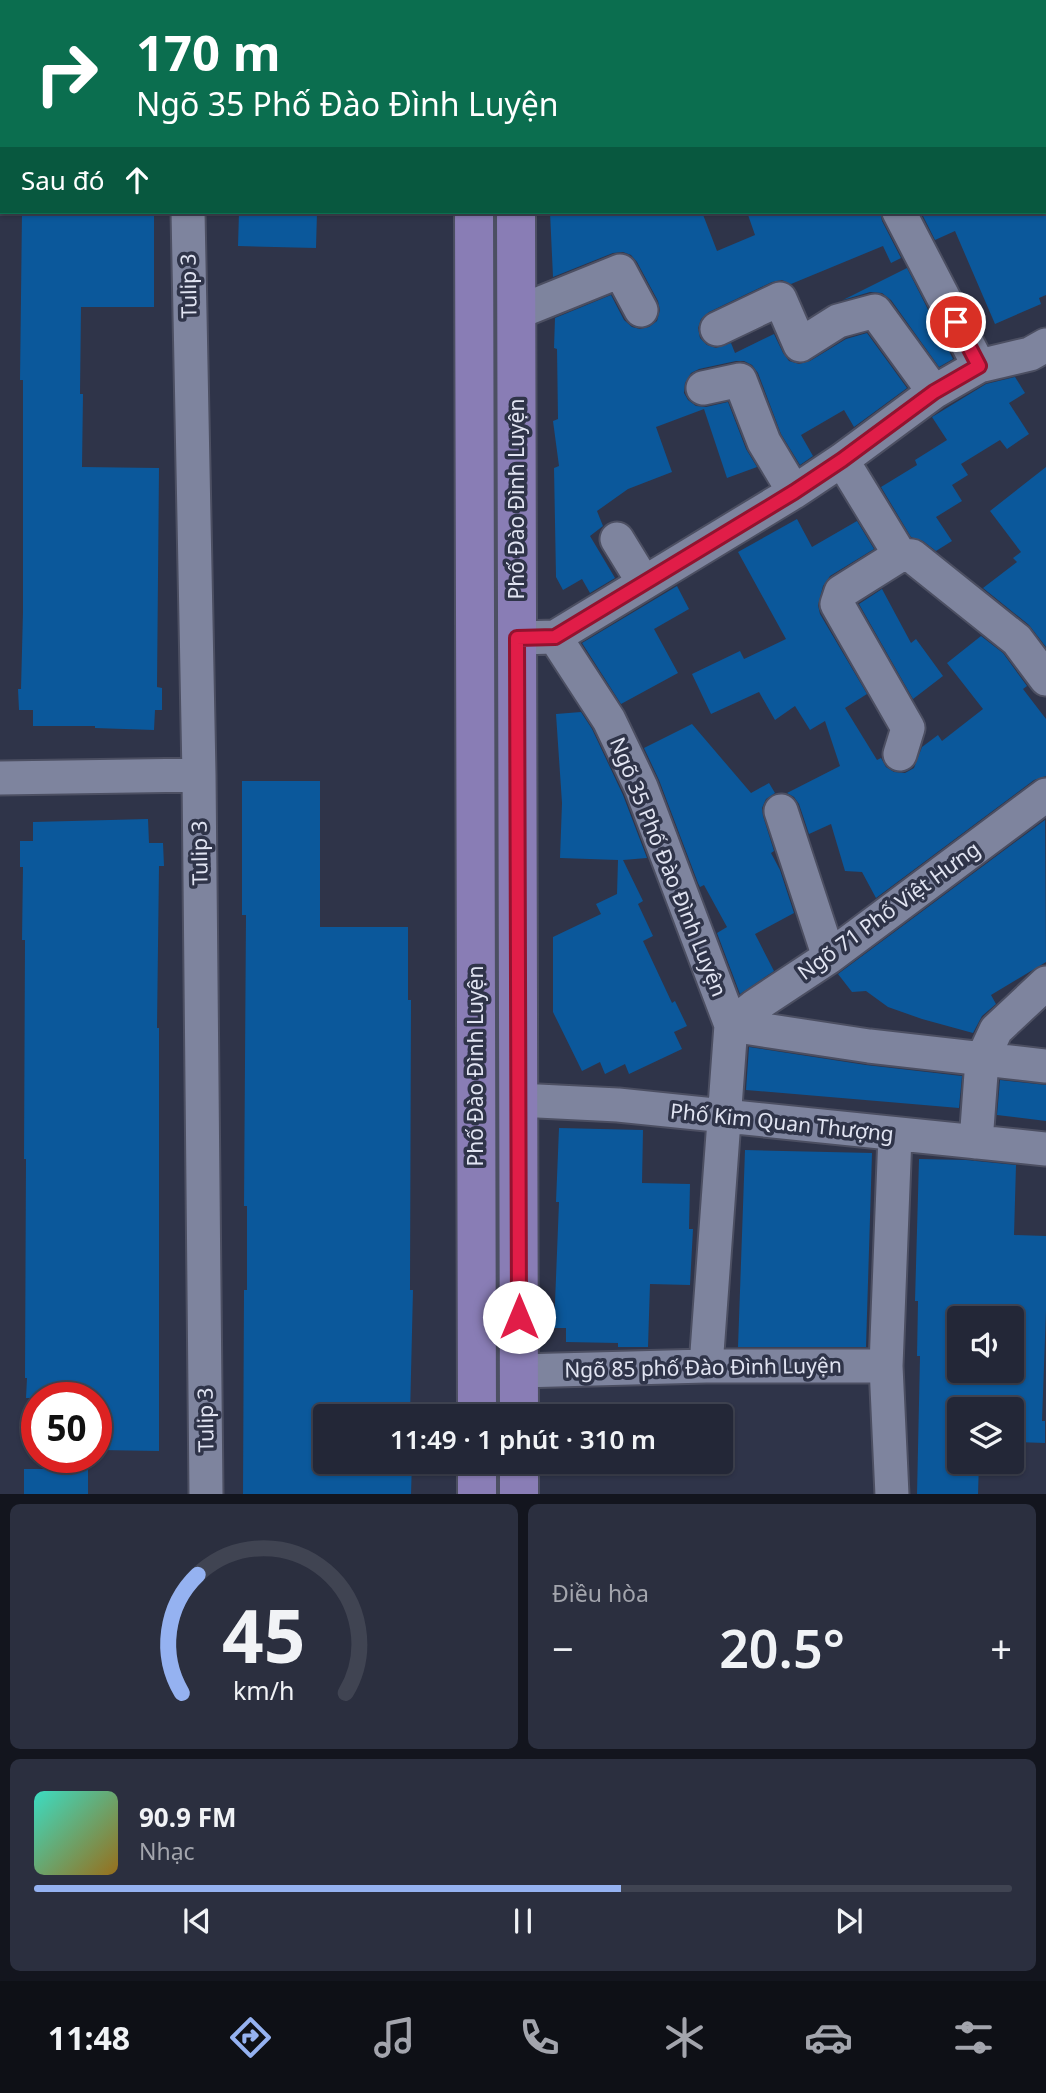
<!DOCTYPE html>
<html lang="vi">
<meta charset="utf-8">
<style>
:root{--surface:#232737;--page:#2b2f3f;--text:#f1f3f6;--muted:#a3a5ad;--line:#404452;--accent:#95b2f1}
body{margin:0;font-family:"Noto Sans",sans-serif;background:var(--page);color:var(--text);height:100vh;display:flex;flex-direction:column;font-size:26px;white-space:nowrap}
*{box-sizing:border-box;margin:0}
p{font-size:23px;color:var(--muted)}
.icon{flex:none;width:38px;height:38px;fill:none;stroke:currentColor;stroke-width:2;stroke-linecap:round;stroke-linejoin:round}
.map{position:relative;height:1494px;overflow:hidden}
.sheet{display:flex;flex-direction:column;gap:10px;padding:10px;background:#13151e;flex:1}
.sheet>*{flex:none}
.banner{position:absolute;left:0px;top:0px;width:1046px;height:214px;box-shadow:0 2px 5px #0004,0 0 0 2px var(--line);background:#0b6e4f;color:#fff;overflow:hidden}
.controls{position:absolute;left:947px;top:1306px;display:grid;gap:14px}
.controls a{display:grid;place-items:center;width:77px;height:77px;border-radius:7px;background:var(--surface);box-shadow:0 2px 5px #0004,0 0 0 2px var(--line);font-size:35px}
.speed{position:absolute;left:21px;top:1382px;display:flex;gap:14px;font-size:35px;font-weight:700;text-align:center}
.speed>*{display:grid;place-content:center;width:91px;height:91px;border-radius:50%;background:var(--surface);box-shadow:0 2px 5px #0004,0 0 0 2px var(--line);line-height:1}
.speed .limit{border:10px solid #d22;background:#fff;color:#111}
.pin{position:absolute;display:grid;place-items:center;width:60px;height:60px;color:#fff;margin:-30px;border:4px solid #fff;border-radius:50%;box-shadow:0 2px 7px #0007}
.me{position:absolute;width:77px;margin:-38px;rotate:0deg;stroke-linejoin:round;filter:drop-shadow(0 0 5px #0008)}
.turn{display:flex;align-items:center;gap:24px;height:147px;padding:0 21px;font-size:32px}
.turn .icon{width:91px;height:91px;stroke-width:2.5}
.turn b{display:block;font-size:49px;line-height:60px}
.then{display:flex;align-items:center;height:66px;padding:0 21px;background:#0003;gap:14px;font-size:26px}
.big{font-size:52px;font-weight:600;line-height:1.1}
.sheet .tile{flex:1;display:flex;flex-direction:column;justify-content:center;gap:10px;min-width:0;padding:0 24px;border-radius:10px;background:var(--page)}
.sheet .dial{align-items:center;gap:0}
.dial svg{height:182px;overflow:visible;fill:none;stroke:var(--line);stroke-width:7;stroke-linecap:round;text-anchor:middle}
.dial text{fill:var(--text);stroke:none}
.song{display:flex;align-items:center;gap:21px}
.cover{width:84px;height:84px;border-radius:10px;background:linear-gradient(135deg,hsl(170 70% 55%),hsl(40 70% 35%))}
.played{height:7px;border-radius:4px;background:linear-gradient(90deg,var(--accent) 60%,var(--line) 60%)}
.keys{display:flex;justify-content:space-around;direction:ltr}
.heat{display:flex;justify-content:space-between;align-items:center;font-size:38px;direction:ltr}
.sheet .tiles{flex:1;display:grid;gap:10px;grid-template-columns:1fr 1fr}
.tile:last-child{grid-column:span 2}
.trip{position:absolute;left:313px;top:1404px;width:420px;height:70px;border-radius:7px;background:var(--surface);box-shadow:0 2px 5px #0004,0 0 0 2px var(--line);font-weight:600;line-height:70px;text-align:center}
.tab-bar{display:flex;height:112px;justify-content:space-around;align-items:center;background:#0e1016;color:var(--muted)}
.tab-bar .icon{width:49px;height:49px}
.tab-bar .on{color:var(--accent)}
.tab-bar b{font-size:32px;color:var(--text)}
.map>svg:first-child{display:block}
.green{fill:#6f3f79}
.building{fill:#0b589b;fill-rule:evenodd}
.lines{fill:none;stroke-linecap:round;stroke-linejoin:round}
.minor-casing{stroke:#4c4f62;stroke-width:37}
.major-casing{stroke:#4c4f62;stroke-width:42}
.minor{stroke:#7e849e;stroke-width:33}
.major{stroke:#897db5;stroke-width:38}
.route-casing{stroke:#92132f;stroke-width:18}
.route{stroke:#e11d48;stroke-width:12}
.labels{text-anchor:middle;stroke-width:7;stroke-linejoin:round;paint-order:stroke}
.street-label{font-size:21px;fill:#e1e4f2;stroke:#2f3449}
</style>
<div class="map">
<svg width="1046" height="1495" viewBox="0 0 1046 1495">
<rect width="100%" height="100%" fill="#2f3449"/>
<path class="green" d="M486,212H504L507,1416H489Z"/>
<path class="building" d="M22,212H154V307H81L80,394H83L82,467L159,468L157,687L162,688V710H155L154,730L95,728V726H33V710H19L18,689H21L23,612V380H20Z
M239,212H317L316,248L238,246Z
M550,212H702L717,251L755,235L747,212H880L882,221L901,258L891,263L883,246L791,284L782,280L772,282L709,312L701,319L698,328L700,338L707,345L716,348L731,343L735,353L774,334L783,353L789,361L799,364L810,361L846,339L867,333L907,388L854,427L844,410L801,435L813,456L800,465L781,434L758,373L752,365L744,361H736L699,369L691,373L685,383L684,393L688,400L696,406L706,407L728,402L746,449L757,467L727,478L704,409L656,427L672,472L628,489L597,511L603,526L590,536L615,578L590,593L582,579L563,590L556,577L554,468L559,466L553,421L558,419L557,349L554,348L555,318L611,295L624,320L632,327L640,329L649,327L657,321L660,310L658,301L637,262L631,255L623,252L613,253L553,277Z
M931,212H1046V295L1039,298L1041,304L995,324L955,231L935,240L923,216Z
M907,268L953,359L939,367L891,300L882,293L870,292L843,300Z
M1015,377L1025,393L1009,403L1029,434L1007,449L1000,440L961,464L968,475L952,485L962,501L936,517L952,541L936,551L923,541L911,537L881,487L917,465L915,460L947,440L932,417L986,384Z
M1046,467V647L1029,625L983,588L1017,562L1013,558L1021,552L990,511Z
M797,519L812,547L857,521L874,549L830,576L823,586L818,605L820,614L867,694L845,708L877,760L881,758L886,767L894,772L905,773L914,768L922,747L938,735L942,741L983,709L947,663L981,636L1003,653L1027,686L1023,689L1046,719V776L1034,780L876,898L862,872L845,871L831,824L809,834L799,804L794,797L787,793L840,766L825,721L810,730L795,706L775,720L759,692L711,714L692,674L740,651L744,659L786,639L738,552Z
M677,586L689,609L654,629L678,673L621,704L582,643Z
M882,589L911,643L916,639L943,676L913,699L859,604Z
M581,712L592,729L623,795L647,858L623,860L643,901L638,904L653,936L643,941L672,1003L675,1001L687,1026L674,1032L682,1049L629,1074L625,1064L605,1074L600,1062L582,1071L553,1012V937L601,914L596,904L617,894L618,860L560,858L562,803L556,714Z
M692,724L751,793L769,783L775,793L766,799L762,808L763,816L774,851L771,853L780,870L794,913L755,934L774,971L740,994L717,933L727,927L704,885L700,887L698,883L659,780L644,748Z
M242,781H320V927H408V1000H411L410,1290H413L410,1416H321V1461H412L411,1495H243L244,1290H247V1206H244L246,915H242Z
M148,819L149,843H163L164,866H159L157,1028H159V1451L99,1450L100,1398H26L27,1378H25L26,1159H24L25,940H22L23,867H20V841H33V822Z
M1045,820L1046,962L991,995L996,1004L982,1016L973,1033L922,1019L888,1007L866,991L852,992L838,974Z
M749,1047L866,1065L962,1076L959,1108L746,1090Z
M1000,1080L1046,1085V1121L997,1115Z
M559,1128L643,1130L642,1183L690,1184L689,1229H693L690,1285L650,1284L648,1347H618V1343L566,1342V1328H554L559,1202H556Z
M745,1150L872,1153L866,1347H738Z
M919,1159L966,1160L1016,1165L1014,1235L1046,1236V1310L1042,1421H1045V1443L1012,1442V1409H959V1461H979L978,1495H917L920,1356H917L918,1301H915ZM959,1318H1012V1381L959,1380Z
M24,1469H88V1495H24Z"/>
<g class="lines">
<g class="minor-casing">
<path id="minor" d="M843,0L844,2
M186,2V0
M598,2L601,0
M795,2L798,0
M0,68H2
M188,212L199,775L206,1495
M899,212L979,366
M516,313L620,271L641,310
M717,329L780,299L800,345L838,321L875,311L934,392
M703,388L740,380L764,442L794,492
M842,460L900,555L912,556L1017,640L1046,679
M617,539L644,583
M555,637L794,492L842,460L934,392L979,366L1030,354L1046,345
M517,638L555,637L609,720L641,787L731,1025L706,1366
M900,754L908,728L837,604L841,592L900,555
M0,778L199,775
M781,811L829,957
M731,1025L755,1006L829,957L1046,795
M731,1025L869,1046L1046,1066
M518,1100L618,1105L1046,1149
M976,1142L982,1060L996,1030L1046,983
M519,1371L706,1366H886
M892,1495L886,1366L895,1135"/>
</g>
<g class="major-casing">
<path id="major" d="M473,0V2
M515,0V2
M474,212L477,1416
M516,212L519,1416
M477,1461V1495
M519,1461V1495"/>
</g>
<use href="#minor" class="minor"/>
<use href="#major" class="major"/>
</g>
<g class="lines">
<g class="route-casing">
<path id="route" d="M519,1317L517,638L555,637L794,492L842,460L934,392L979,366L956,322"/>
</g>
<use href="#route" class="route"/>
</g>
<g class="labels">
<g class="street-label">
<text transform="translate(189 286) rotate(-91)" y="7">Tulip 3</text>
<text transform="translate(517 499) rotate(-90)" y="7">Phố Đào Đình Luyện</text>
<text transform="translate(200 853) rotate(-91)" y="7">Tulip 3</text>
<text transform="translate(668 867) rotate(68)" y="7">Ngõ 35 Phố Đào Đình Luyện</text>
<text transform="translate(889 911) rotate(-36)" y="7">Ngõ 71 Phố Việt Hưng</text>
<text transform="translate(476 1066) rotate(-90)" y="7">Phố Đào Đình Luyện</text>
<text transform="translate(782 1123) rotate(6)" y="7">Phố Kim Quan Thượng</text>
<text transform="translate(703 1368) rotate(-1)" y="7">Ngõ 85 phố Đào Đình Luyện</text>
<text transform="translate(206 1420) rotate(-91)" y="7">Tulip 3</text>
</g>
</g>
</svg>
<div class="controls">
<a><svg class="icon" aria-label="sound" viewBox="0 0 24 24"><path d="M4 9h4l5-4v14l-5-4H4zM17 9q2 3 0 6"/></svg></a>
<a><svg class="icon" aria-label="layers" viewBox="0 0 24 24"><path d="M12 4l9 5-9 5-9-5zM3 14l9 5 9-5"/></svg></a>
</div>
<div class="speed"><div class="limit">50</div></div>
<div class="pin" style="left:956px;top:322px;background:#d93025"><svg class="icon" aria-label="arrive" viewBox="0 0 24 24"><path d="M6 21V4h12l-3 4 3 4H6"/></svg></div>
<svg class="me" style="left:519px;top:1317px" viewBox="-20 -20 40 40"><circle r="19" fill="#fff"/><path d="M0-13L10 11 0 6-10 11z" fill="#e11d48"/></svg>
<div class="trip">11:49 · 1 phút · 310 m</div>
<div class="banner">
<div class="turn"><svg class="icon" aria-label="right" viewBox="0 0 24 24"><path d="M7 20v-9h11M14 6l5 5-5 5"/></svg><div><b>170 m</b>Ngõ 35 Phố Đào Đình Luyện</div></div>
<div class="then">Sau đó<svg class="icon" aria-label="ahead" viewBox="0 0 24 24"><path d="M12 20V5M6 11l6-6 6 6"/></svg></div>
</div>
</div>
<section class="sheet">
<div class="tiles">
<div class="tile dial"><svg viewBox="0 0 100 80">
<path d="M14 69A42 42 0 1 1 86 69"/>
<path d="M14 69A42 42 0 0 1 21 17" stroke="#95b2f1"/>
<text x="50" y="56" font-size="32" font-weight="700">45</text>
<text x="50" y="72" font-size="11">km/h</text>
</svg></div>
<div class="tile"><p>Điều hòa</p>
<div class="heat"><a>−</a><b class="big">20.5°</b><a>+</a></div>
</div>
<div class="tile">
<div class="song"><i class="cover"></i><div><b>90.9 FM</b><p>Nhạc</p></div></div>
<div class="played"></div>
<div class="keys"><svg class="icon" aria-label="previous" viewBox="0 0 24 24"><path d="M18 5L8 12l10 7zM5 5v14"/></svg><svg class="icon" aria-label="pause" viewBox="0 0 24 24"><path d="M8 5v14M16 5v14"/></svg><svg class="icon" aria-label="next" viewBox="0 0 24 24"><path d="M6 5l10 7-10 7zM19 5v14"/></svg></div>
</div>
</div>
</section>
<nav class="tab-bar">
<b>11:48</b>
<svg class="icon on" aria-label="directions" viewBox="0 0 24 24"><path d="M12 3l9 9-9 9-9-9zM9 14v-3h6M13 9l2 2-2 2"/></svg>
<svg class="icon" aria-label="music" viewBox="0 0 24 24"><path d="M9 18V5l10-2v13"/><circle cx="6" cy="18" r="3"/><circle cx="16" cy="16" r="3"/></svg>
<svg class="icon" aria-label="phone" viewBox="0 0 24 24"><path d="M5 4h4l2 5-3 2q2 4 5 5l2-3 5 2v4C11 20 4 13 5 4z"/></svg>
<svg class="icon" aria-label="climate" viewBox="0 0 24 24"><path d="M12 3v18M4 7l16 10M4 17L20 7"/></svg>
<svg class="icon" aria-label="car" viewBox="0 0 24 24"><path d="M5 17H2v-5l4-1 3-4h7l3 4 3 1v5h-3M9 17h6M6 11h13"/><circle cx="7" cy="17" r="2"/><circle cx="17" cy="17" r="2"/></svg>
<svg class="icon" aria-label="filters" viewBox="0 0 24 24"><path d="M4 7h16M4 17h16"/><circle cx="9" cy="7" r="2"/><circle cx="15" cy="17" r="2"/></svg>
</nav>
